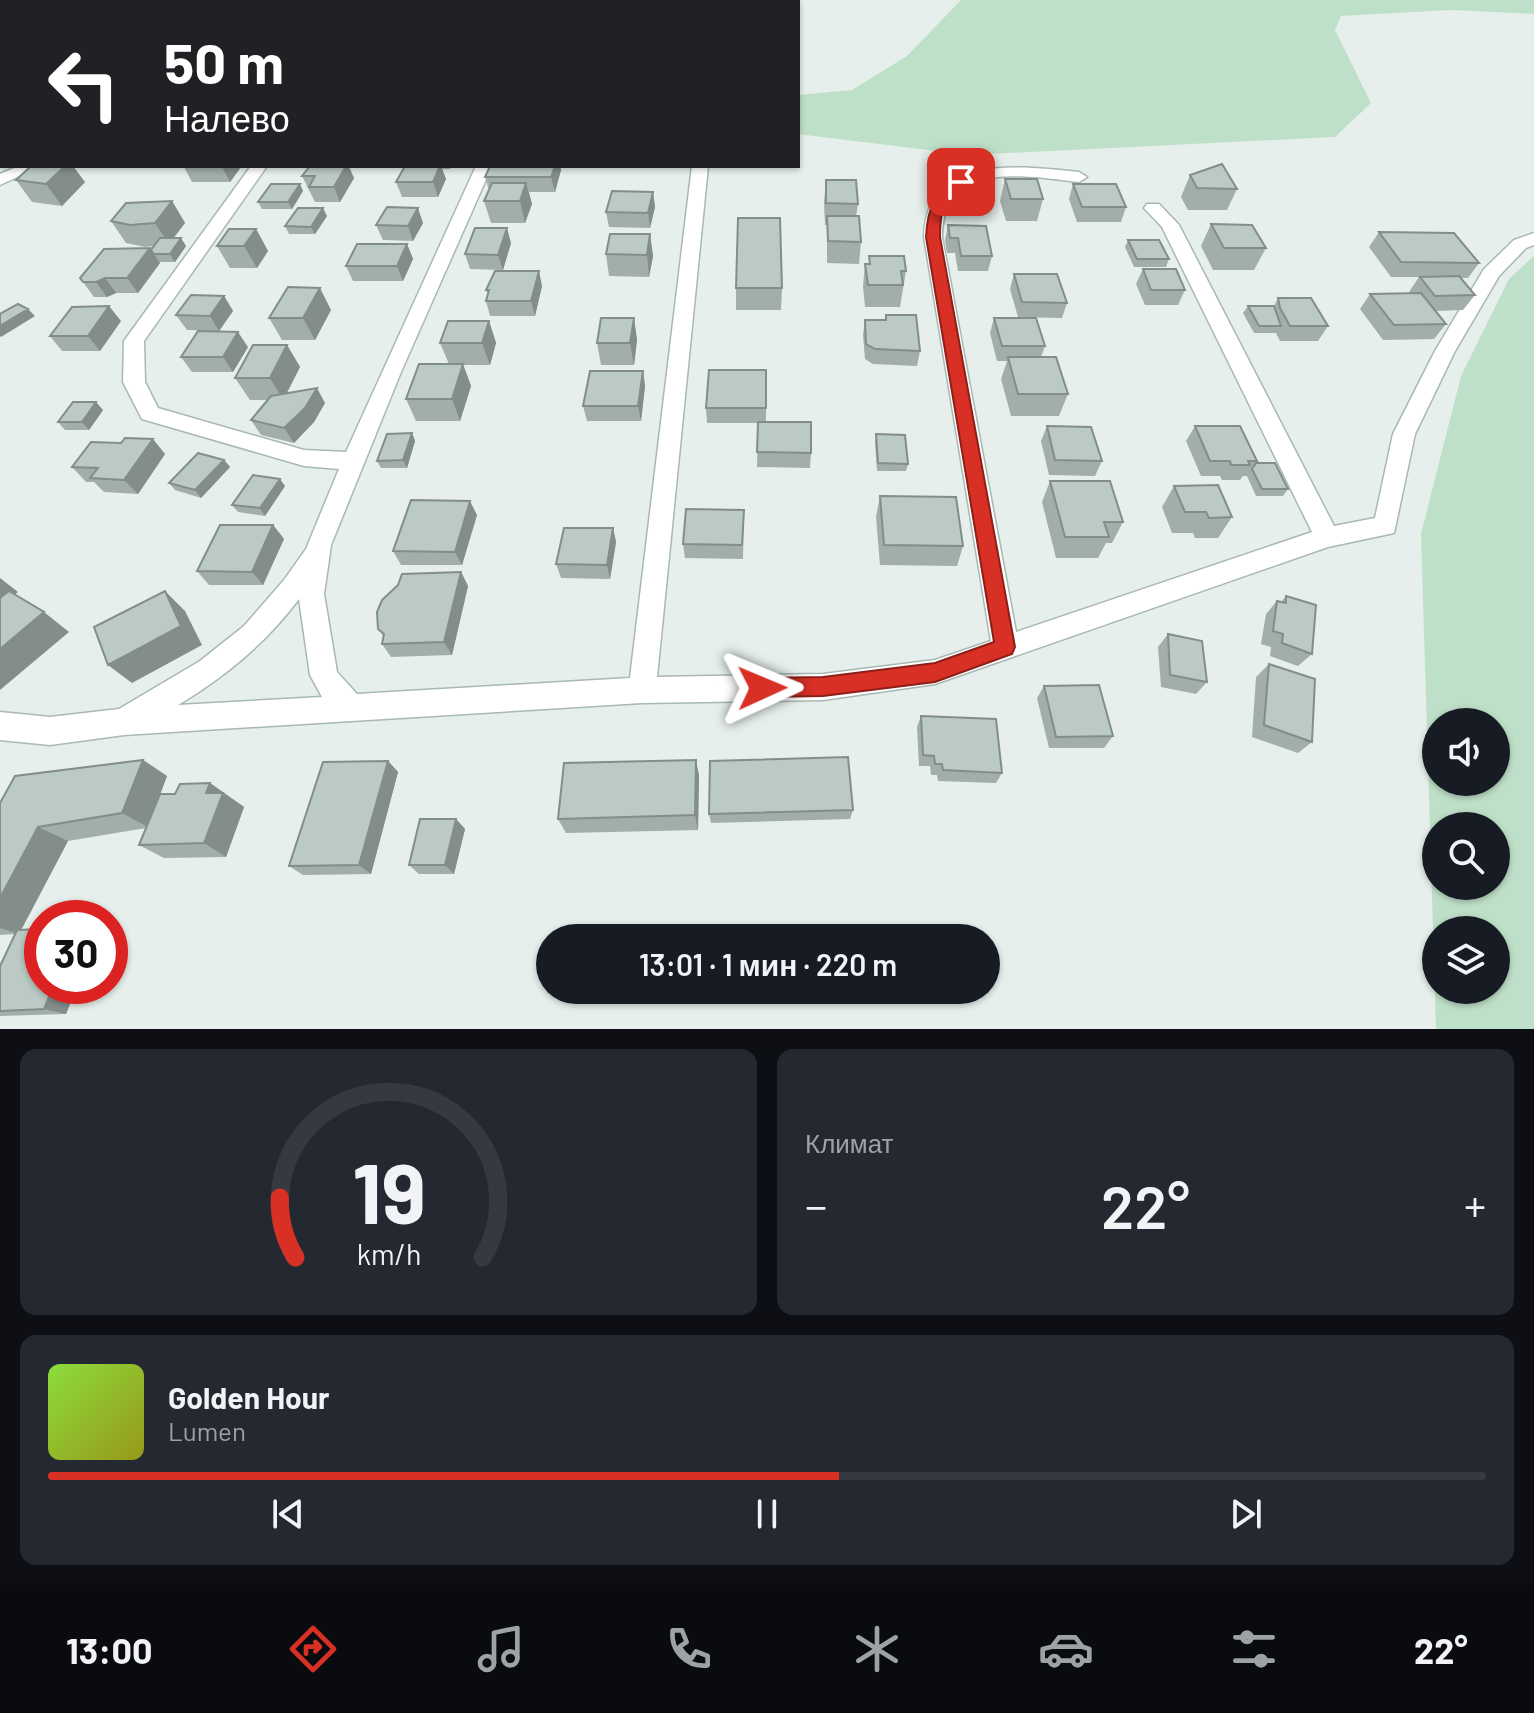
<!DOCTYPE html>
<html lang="ru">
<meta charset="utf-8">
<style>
:root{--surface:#171b24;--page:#242831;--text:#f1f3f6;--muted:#9ea1a6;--line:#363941;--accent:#d93025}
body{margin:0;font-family:Barlow,sans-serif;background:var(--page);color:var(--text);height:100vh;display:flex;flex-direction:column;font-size:30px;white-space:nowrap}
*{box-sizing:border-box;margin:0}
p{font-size:26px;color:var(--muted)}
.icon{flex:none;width:44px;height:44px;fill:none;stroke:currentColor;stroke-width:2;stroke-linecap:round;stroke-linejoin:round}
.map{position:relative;height:1029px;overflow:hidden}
.sheet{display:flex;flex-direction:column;gap:20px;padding:20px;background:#0d0f14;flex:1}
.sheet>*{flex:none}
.banner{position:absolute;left:0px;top:0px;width:800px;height:168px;box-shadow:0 2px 6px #0004;background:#202124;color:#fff;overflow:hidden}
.controls{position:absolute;left:1422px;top:708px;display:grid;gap:16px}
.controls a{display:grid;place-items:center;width:88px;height:88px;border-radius:50%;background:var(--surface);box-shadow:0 2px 6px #0004;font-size:40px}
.speed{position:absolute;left:24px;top:900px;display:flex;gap:16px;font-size:40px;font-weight:700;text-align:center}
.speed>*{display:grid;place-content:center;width:104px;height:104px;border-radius:50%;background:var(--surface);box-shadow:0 2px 6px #0004;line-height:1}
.speed .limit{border:12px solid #d22;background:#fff;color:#111}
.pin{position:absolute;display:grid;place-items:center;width:68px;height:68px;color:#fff;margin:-34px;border-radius:16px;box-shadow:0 4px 12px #0006}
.me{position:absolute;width:88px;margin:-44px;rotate:89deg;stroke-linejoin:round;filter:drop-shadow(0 0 6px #0008)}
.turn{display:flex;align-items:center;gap:28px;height:168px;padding:0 32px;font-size:36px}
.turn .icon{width:104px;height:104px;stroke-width:2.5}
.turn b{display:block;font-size:56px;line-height:68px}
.big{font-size:60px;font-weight:600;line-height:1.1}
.sheet .widget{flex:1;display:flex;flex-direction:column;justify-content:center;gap:12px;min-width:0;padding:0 28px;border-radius:16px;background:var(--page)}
.sheet .dial{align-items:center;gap:0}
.dial svg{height:208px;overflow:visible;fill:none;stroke:var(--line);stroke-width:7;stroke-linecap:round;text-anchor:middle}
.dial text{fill:var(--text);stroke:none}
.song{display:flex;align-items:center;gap:24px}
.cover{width:96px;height:96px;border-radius:12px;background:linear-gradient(135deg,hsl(90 70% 55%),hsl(60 70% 35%))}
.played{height:8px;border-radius:4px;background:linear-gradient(90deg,var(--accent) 55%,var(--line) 55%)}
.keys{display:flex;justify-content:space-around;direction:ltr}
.heat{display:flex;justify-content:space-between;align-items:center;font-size:44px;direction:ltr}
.sheet .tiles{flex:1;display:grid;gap:20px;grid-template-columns:1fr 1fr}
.widget:last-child{grid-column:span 2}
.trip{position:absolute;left:536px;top:924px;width:464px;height:80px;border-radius:40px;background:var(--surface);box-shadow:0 2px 6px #0004;font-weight:600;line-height:80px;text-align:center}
.tabs{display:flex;height:128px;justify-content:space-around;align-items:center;background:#090b0e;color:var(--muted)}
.tabs .icon{width:56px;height:56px}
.tabs .current{color:var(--accent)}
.tabs b{font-size:36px;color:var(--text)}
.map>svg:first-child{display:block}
.green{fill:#bfe0c8;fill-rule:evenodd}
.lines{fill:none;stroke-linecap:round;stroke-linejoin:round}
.minor-casing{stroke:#a8b8b2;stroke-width:3}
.minor{fill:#fff;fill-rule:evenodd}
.wall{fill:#a1aea9}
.shaded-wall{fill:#838d89}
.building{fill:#bbcac4;stroke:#838d89;stroke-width:2}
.route{fill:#d93025;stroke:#8d1f18;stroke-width:2}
</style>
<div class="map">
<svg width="1534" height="1029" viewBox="0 0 1534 1029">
<rect width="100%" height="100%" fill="#e6efeb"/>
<path class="green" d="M961,0H1534V14L1451,10L1341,16L1335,30L1371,103L1335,137L968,155L798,134V95L852,90L907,56Z
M1534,256V1029H1436L1421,534L1461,376L1509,279ZM1496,722V782H1436V722ZM1496,826V886H1436V826ZM1496,930V990H1436V930Z"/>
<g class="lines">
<g class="minor-casing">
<path id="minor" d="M2,3V11L0,12V4Z
M19,166H41L0,185V174Z
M251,166H267L144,341L145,382L158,408L304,450L346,452L476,166H492L401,372L331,545L324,594L337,672L357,694L630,678L692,166H708L657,677L823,674L935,660L991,641L924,237C926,153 1020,166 1079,172L1087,177L1079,182C1026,176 942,159 942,237L1016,632L1312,532L1162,227L1144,208L1147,204H1159L1179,225L1334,526L1375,518L1393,434L1435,351L1484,269L1514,240L1534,233V245L1526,248L1499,276L1455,351L1415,434L1394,533L1328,547L935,684L823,700L642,703L124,735L50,745L0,740V712L50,717L119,709L200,661L244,626L284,580L306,549L339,469L304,466L142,419L123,382L124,341ZM299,599L310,675L322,697L178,705C226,676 265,644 299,599Z"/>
</g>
<use href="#minor" class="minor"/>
</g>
<path class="wall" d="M185,166H241V167L230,182H192L184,167Z
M310,166H349L354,178L340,202H315L302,176Z
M405,166H451L450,169H442L446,179L438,197H402L396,182Z
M490,166H560L561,170L555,192H529L532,204L525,223H491L484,201L489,190L485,177Z
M1190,175L1237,189L1227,210H1188L1181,197Z
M1005,179L1043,199L1037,221H1006L1000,201Z
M16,180L85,182L62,206L32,202Z
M826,180L858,204L856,216L861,242L859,264L827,263V225H825L824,202Z
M1073,184L1126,207L1121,222H1077L1069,199Z
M303,191L292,209H262L258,202Z
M653,192L655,207L650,228L609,227L606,212Z
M172,201L185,223L173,238L186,246L175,262H159L160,263L138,293H116L107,297H94L80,278L150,248L151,250L154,246L145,247L126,243L111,221Z
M327,216L315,234H289L285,226Z
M423,223L413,241L383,240L376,225Z
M1211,224L1266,248L1254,270H1213L1201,246Z
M948,225L992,256L988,271H958L955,253H947L945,240Z
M256,229L268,251L257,268H230L217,246Z
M1379,232L1479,263L1468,278H1460L1475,295L1463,310L1435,311L1446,324L1434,339L1383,340L1360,309L1370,294H1410L1409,292L1419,277H1391L1369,247Z
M650,234L653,256L649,277L609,276L606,254Z
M1128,240L1169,259L1166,267H1134L1125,247Z
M511,243L503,270L470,269L465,254Z
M407,244L413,259L403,281H353L346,266Z
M869,256L906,271L900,307H865L863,286L865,264H869Z
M1143,269L1185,290L1178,305H1145L1136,284Z
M1014,274L1067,303L1062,318L1018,317L1010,289Z
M542,286L535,316H490L486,301L488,295L486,290Z
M736,288H782L781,310H736Z
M224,296L233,311L219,331L187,330L176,315Z
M1278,298L1328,326L1318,341H1280L1276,333H1254L1243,313L1248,306H1274Z
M331,310L315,340H282L269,318Z
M886,315L920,351L917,366L873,364L865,359L863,335L865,320H886Z
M634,318L637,340L634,365H601L597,343Z
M994,318L1045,346L1041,357L1068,394L1059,416H1011L1001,379L1007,361H997L990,333Z
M121,321L100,351H62L50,336Z
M489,321L496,343L490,365H463L471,386L460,421H416L406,399L449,364L440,343Z
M287,345L300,367L287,393L325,403L314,422L294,443L261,435L251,420L268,400H250L235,378Z
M248,347L233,372H192L181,357Z
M766,370V422L811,453L810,468L757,467L758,423H707L706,408Z
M643,371L645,386L641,421H587L583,406Z
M103,410L89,430H65L58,422Z
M1047,426L1102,461L1095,476L1049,475L1041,441Z
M1195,426H1240L1256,463L1288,489L1283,496H1256L1247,476H1243L1240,480H1222L1220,476H1201L1186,441Z
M412,433L415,441L407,468H381L377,461Z
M876,434L908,464L906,471H877L875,441Z
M165,454L138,494L104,492L94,482H86L72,467Z
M224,460L230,467L201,498L175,490L169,483Z
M1050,481L1123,522L1112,543H1106L1098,558H1056L1042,502Z
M285,486L265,516L238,512L232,505Z
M1174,486L1232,517L1218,538H1195L1193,533H1172L1162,507Z
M880,496L963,546L957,566L880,565L876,517Z
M744,510L743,559L685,558L683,544Z
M477,515L462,565H401L393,551Z
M273,525L284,539L263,585H209L197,571Z
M613,528L616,542L610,579L561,578L556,564Z
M461,572L468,586L452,655L391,657L382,644L384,637L378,629Z
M1286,596L1312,654L1298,666L1270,656L1271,647L1261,644L1266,614L1277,601L1281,602Z
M1168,634L1207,682L1196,694L1161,687L1158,647Z
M1269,664L1312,742L1298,753L1252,737L1256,677Z
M1044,686L1113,736L1104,748H1049L1037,698Z
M921,716L1002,773L996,783L938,781L937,775H931L930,766H919L917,727Z
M143,760L167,776L160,794H175L210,783L244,807L226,857L164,858L139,845L146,828L68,841L21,930L42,986H77L66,1014L0,1016V966L15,934L0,935V803Z
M388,761L398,772L371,874L303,875L289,866Z
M699,775L698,830L566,833L558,819Z
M853,810L850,819L711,823L709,814Z
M456,819L465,829L454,874H419L409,865Z"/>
<path class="shaded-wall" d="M65,166H73L85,182L62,206L46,184Z
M223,166H241V167L230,182L222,167Z
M346,166H348L354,178L340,202L334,187Z
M440,166H441L446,179L438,197L433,182Z
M555,166H560L561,170L555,192L551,177Z
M526,183L532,204L525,223L520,201Z
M300,184L303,191L292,209L288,202Z
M653,192L655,207L650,228L648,213Z
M172,201L185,223L169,244L155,223Z
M323,208L327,216L315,234L311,227Z
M418,208L423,223L413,241L408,226Z
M507,228L511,243L503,270L498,255Z
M256,229L268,251L257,268L244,246Z
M650,234L653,256L649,277L647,255Z
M181,238L186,246L175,262L170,254Z
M407,244L413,259L403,281L397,266Z
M150,248L160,263L138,293L127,278Z
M539,271L542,286L535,316L531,301Z
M105,278L116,293L107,297L96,282Z
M320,288L331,310L315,340L303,318Z
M224,296L233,311L219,331L210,316Z
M109,306L121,321L100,351L88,336Z
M28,309L35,316L1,337L0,336V326Z
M634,318L637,340L634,365L630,343Z
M489,321L496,343L490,365L482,343Z
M238,332L248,347L233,372L223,357Z
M287,345L300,367L283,400L270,378Z
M463,364L471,386L460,421L452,399Z
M643,371L645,386L641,421L638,406Z
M317,388L325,403L314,422L294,443L284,428Z
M96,402L103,410L89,430L82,422Z
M412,433L415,441L407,468L403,460Z
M153,439L165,454L138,494L124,480Z
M224,460L230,467L201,498L195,490Z
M280,479L285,486L265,516L260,508Z
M470,501L477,515L462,565L455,552Z
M273,525L284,539L263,585L252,572Z
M613,528L616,542L610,579L607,565Z
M461,572L468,586L452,655L444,642Z
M0,578L18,592L0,606Z
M165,591L185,611L202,645L132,683L108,665Z
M44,612L69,632L0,690V649Z
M143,760L167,776L148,827L122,813Z
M696,760L699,775L698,830L695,815Z
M388,761L398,772L371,874L359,865Z
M210,783L244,807L226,857L204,843L206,793Z
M456,819L465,829L454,874L445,865Z
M38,827L68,841L19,934L0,928V898Z
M53,986H77L66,1014L44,1009Z"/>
<path class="building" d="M345,0H360L355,2H339Z
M1222,164L1237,189L1197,188L1190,175Z
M31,166H65L46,184L16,180Z
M185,166H223L222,167H184Z
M310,166H346L334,187H309L315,176H302Z
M405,166H440L433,182H396Z
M490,166H555L551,177H485Z
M1005,179H1037L1043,199H1011Z
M826,180H856L858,204L826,203Z
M492,183H526L520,201H484Z
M271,184H300L288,202H258Z
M1073,184H1116L1126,207H1082Z
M612,191L653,192L648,213L606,212Z
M172,201L155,223L130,225L111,221L126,203Z
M387,207L418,208L408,226L376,225Z
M298,208H323L311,227L285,226Z
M827,216H859L861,242L828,241Z
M738,218H780L782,288H736Z
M1211,224L1252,225L1266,248H1224Z
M948,225L986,226L992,256H961L958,238H950Z
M475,228H507L498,255L465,254Z
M229,229H256L244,246H217Z
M1379,232L1454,233L1479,263L1401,262Z
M610,234H650L647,255L606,254Z
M160,238H181L170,254H154L151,250Z
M1128,240H1159L1169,259H1137Z
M357,244H407L397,266H346Z
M150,248L127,278H105L96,282H83L80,278L104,249Z
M869,256H904L906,271H901L903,285H868L865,264H870Z
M1143,269H1176L1185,290H1151Z
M495,271H539L531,301H486L489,290H486Z
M1014,274H1057L1067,303L1022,302Z
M1459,276L1475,295L1435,296L1420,277Z
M288,287L320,288L303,318H269Z
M1421,293L1446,324L1394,325L1370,294Z
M191,295L224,296L210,316L176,315Z
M1278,298H1311L1328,326H1290L1280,308Z
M18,304L28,309L0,326V314Z
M109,306L88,336H50L72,307Z
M1248,306H1274L1281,326H1259Z
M886,315H916L920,351L875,349L866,344L865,320H886Z
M601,318H634L630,343H597Z
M994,318H1036L1045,346H1002Z
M448,321H489L482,343H440Z
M198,331L238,332L223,357H181Z
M253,345H287L270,378H235Z
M1008,357H1056L1068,394H1018Z
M419,364H463L452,399H406Z
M709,370H766V408H706Z
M590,371H643L638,406H583Z
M317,388L305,408L284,428L251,420L271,396Z
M73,402H96L82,422H58Z
M758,422H811V453L757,452Z
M1047,426L1091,427L1102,461L1055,460Z
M1195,426H1240L1257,461H1248L1250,465H1231L1230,461H1210Z
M412,433L403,460L377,461L387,434Z
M876,434L905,435L908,464L878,463Z
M125,438L153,439L124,480L90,478L98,468L72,467L91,442L121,443Z
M198,453L224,460L195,490L169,483Z
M1256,463H1275L1288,489H1262L1252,469Z
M253,475L280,479L260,508L232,505Z
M1050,481H1110L1123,522H1104L1109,537H1065Z
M1218,485L1232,517L1209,518L1206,512H1185L1174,486Z
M880,496L956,497L963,546L884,545Z
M411,500L470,501L455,552L393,551Z
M686,509L744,510L742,545L683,544Z
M220,525H273L252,572L197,571Z
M564,528H613L607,565L556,564Z
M461,572L444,642L382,644L384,634L378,629L377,612L382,600L398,585L402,574Z
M9,591L44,612L0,649V598Z
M165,591L181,626L108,665L94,627Z
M1286,596L1316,605L1312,654L1282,643L1283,634L1273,631L1277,601L1286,603Z
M1168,634L1202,641L1207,682L1170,675Z
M1269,664L1315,679L1312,742L1264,725Z
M1099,685L1113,736L1056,737L1044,686Z
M921,716L996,719L1002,773L943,770L942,764H935L934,756L923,755Z
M848,757L853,810L709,814L710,761Z
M143,760L122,813L38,827L0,898V803L15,776Z
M696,760L695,815L558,819L564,763Z
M388,761L359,865L289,866L323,762Z
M210,783L206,793H223L204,843L139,845L160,794H175L180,784Z
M420,819H456L445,865H409Z
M42,929V986H53L44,1009L0,1011V966L17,930Z"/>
<path class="route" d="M961,178L967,182C945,205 940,202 940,237L1015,647L1012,654L935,682L823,696L762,697L755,694L752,688L755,681L762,678L823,677L935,663L994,642L926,237C927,210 935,188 961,178Z"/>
</svg>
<div class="controls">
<a><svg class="icon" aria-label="sound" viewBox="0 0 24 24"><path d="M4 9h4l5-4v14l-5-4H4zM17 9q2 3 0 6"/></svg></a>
<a><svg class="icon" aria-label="search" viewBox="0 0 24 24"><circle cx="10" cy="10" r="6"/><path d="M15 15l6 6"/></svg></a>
<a><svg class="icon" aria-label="layers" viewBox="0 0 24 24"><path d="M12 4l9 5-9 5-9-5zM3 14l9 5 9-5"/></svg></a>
</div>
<div class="speed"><div class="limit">30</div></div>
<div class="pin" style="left:961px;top:182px;background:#d93025"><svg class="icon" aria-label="arrive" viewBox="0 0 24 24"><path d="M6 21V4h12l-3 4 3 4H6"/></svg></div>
<svg class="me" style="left:762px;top:688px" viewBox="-20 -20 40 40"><path d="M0-17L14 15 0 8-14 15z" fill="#d93025" stroke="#fff" stroke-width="4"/></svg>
<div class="trip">13:01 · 1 мин · 220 m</div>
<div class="banner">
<div class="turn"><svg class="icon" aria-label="left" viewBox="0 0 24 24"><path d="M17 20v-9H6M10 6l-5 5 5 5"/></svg><div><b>50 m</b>Налево</div></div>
</div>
</div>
<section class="sheet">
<div class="tiles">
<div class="widget dial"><svg viewBox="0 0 100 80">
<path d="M14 69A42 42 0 1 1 86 69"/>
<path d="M14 69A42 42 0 0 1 8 46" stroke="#d93025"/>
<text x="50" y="56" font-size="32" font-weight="700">19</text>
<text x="50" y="72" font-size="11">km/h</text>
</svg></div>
<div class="widget"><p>Климат</p>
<div class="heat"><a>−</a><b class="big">22°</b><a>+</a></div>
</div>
<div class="widget">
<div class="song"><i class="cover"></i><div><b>Golden Hour</b><p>Lumen</p></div></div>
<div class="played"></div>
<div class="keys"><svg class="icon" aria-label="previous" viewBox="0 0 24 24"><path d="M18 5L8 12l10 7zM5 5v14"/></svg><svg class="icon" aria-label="pause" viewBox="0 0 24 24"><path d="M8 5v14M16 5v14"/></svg><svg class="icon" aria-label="next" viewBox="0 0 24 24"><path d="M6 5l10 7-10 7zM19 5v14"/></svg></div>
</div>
</div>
</section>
<nav class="tabs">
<b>13:00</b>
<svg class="icon current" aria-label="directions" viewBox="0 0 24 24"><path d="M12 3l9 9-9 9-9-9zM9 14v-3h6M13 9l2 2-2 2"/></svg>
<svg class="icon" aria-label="music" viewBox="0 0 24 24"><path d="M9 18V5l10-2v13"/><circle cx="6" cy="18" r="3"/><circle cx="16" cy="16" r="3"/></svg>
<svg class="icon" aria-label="phone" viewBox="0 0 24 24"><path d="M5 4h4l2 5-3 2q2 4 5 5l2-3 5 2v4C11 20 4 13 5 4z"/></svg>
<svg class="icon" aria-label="climate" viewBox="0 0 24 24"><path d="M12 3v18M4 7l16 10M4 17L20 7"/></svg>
<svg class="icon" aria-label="car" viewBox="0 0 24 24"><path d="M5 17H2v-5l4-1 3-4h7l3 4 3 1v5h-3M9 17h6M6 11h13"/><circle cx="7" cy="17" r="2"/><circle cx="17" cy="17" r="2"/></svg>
<svg class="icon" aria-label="filters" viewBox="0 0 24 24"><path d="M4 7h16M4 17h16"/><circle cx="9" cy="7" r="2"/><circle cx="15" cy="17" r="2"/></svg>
<b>22°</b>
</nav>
